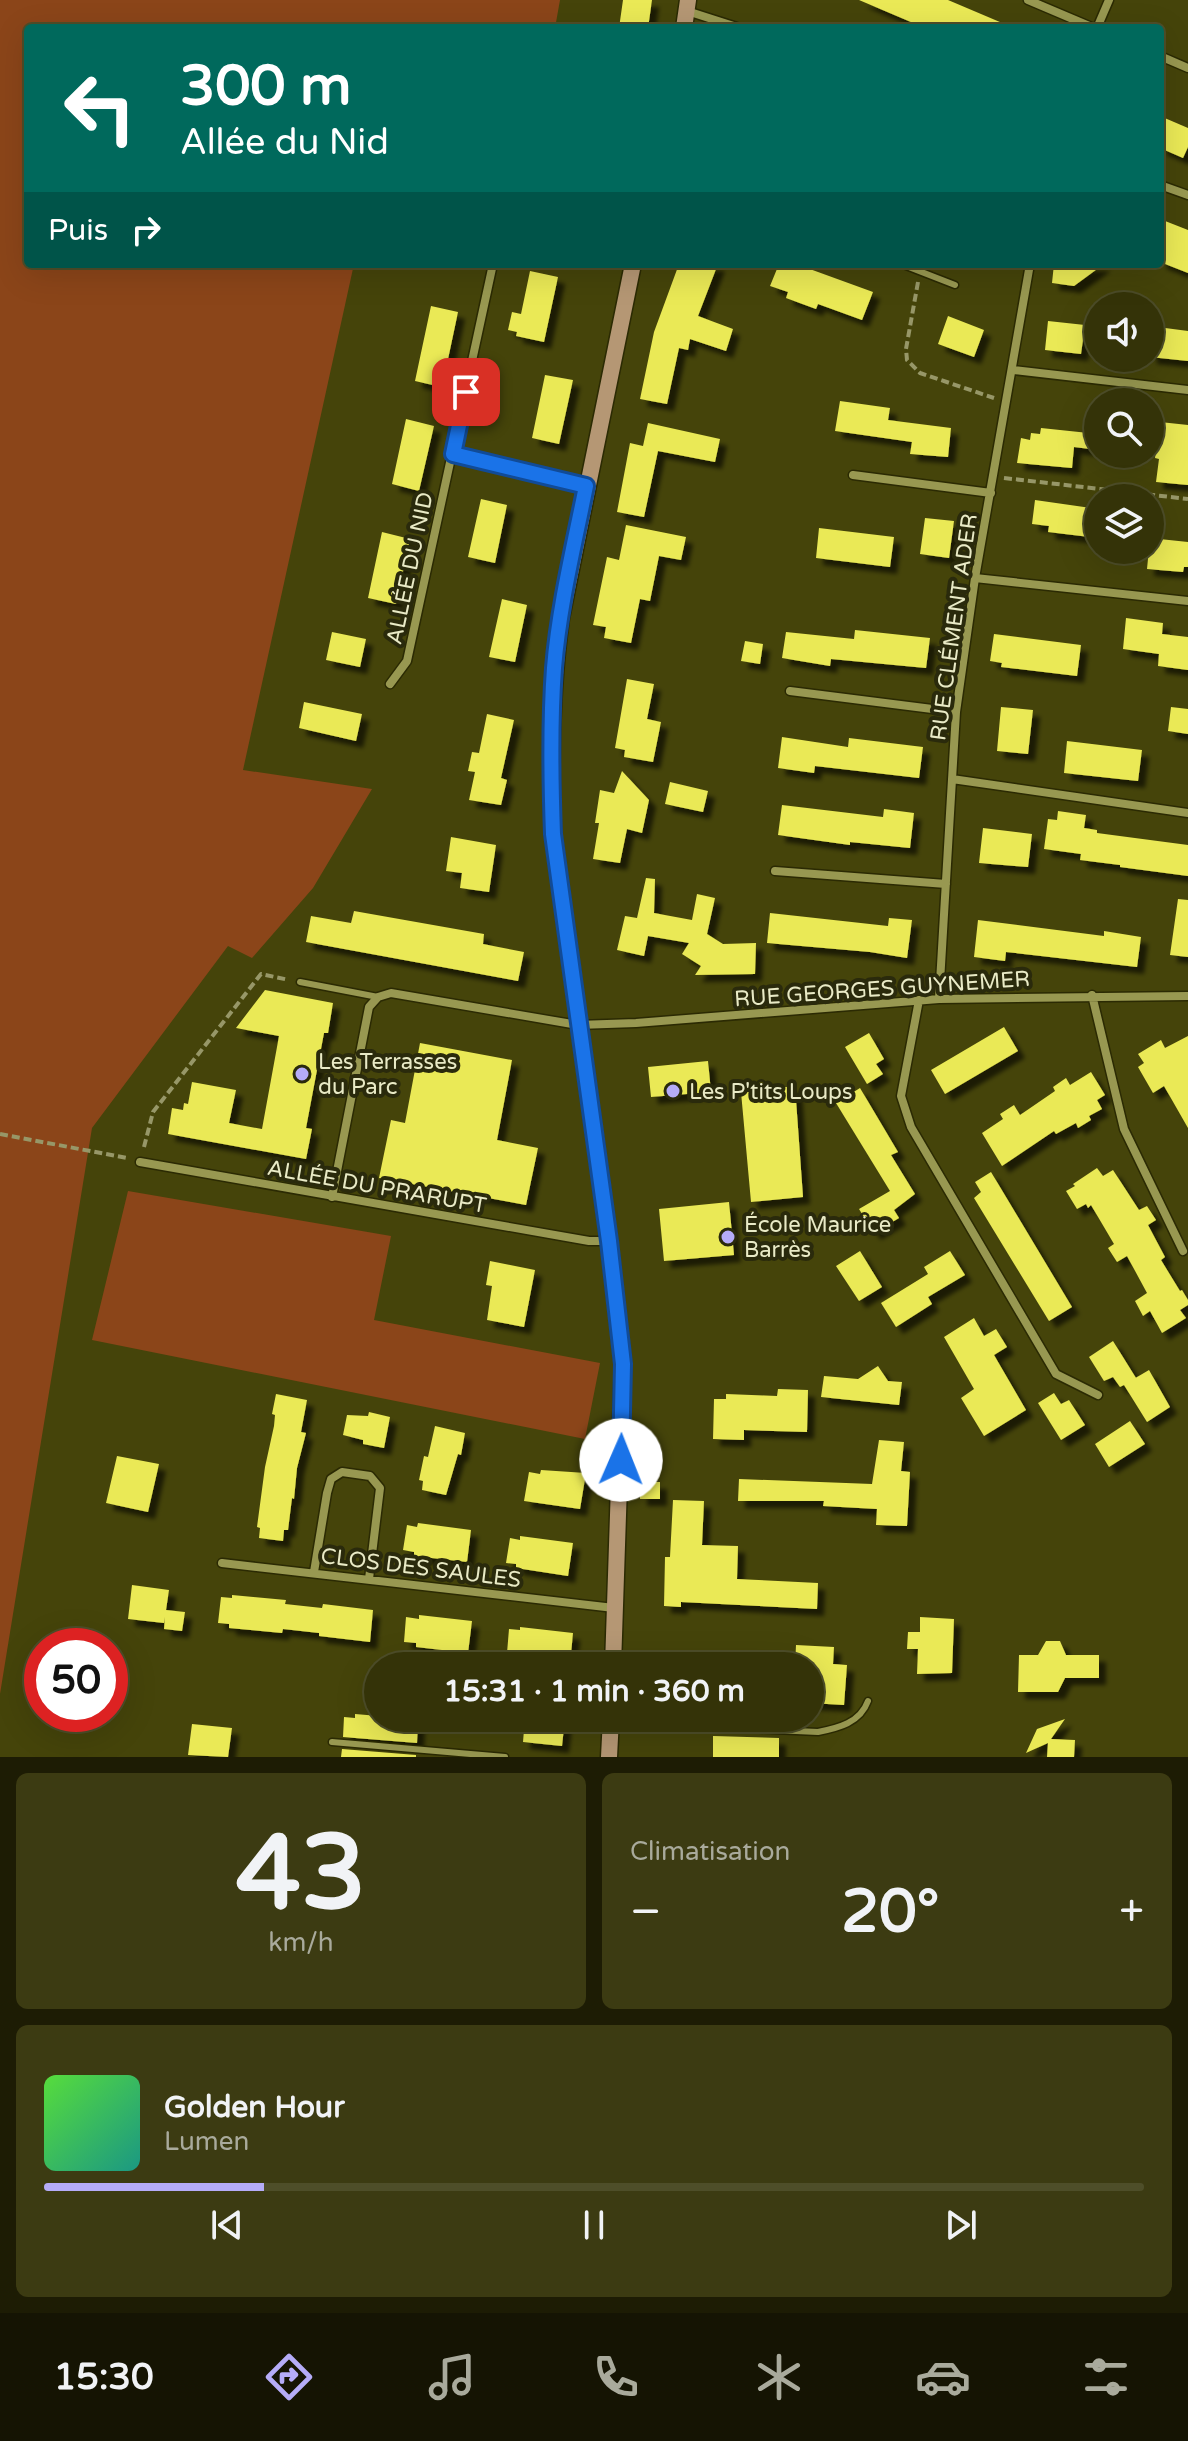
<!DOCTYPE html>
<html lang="fr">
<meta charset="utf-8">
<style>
:root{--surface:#343308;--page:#3c3b12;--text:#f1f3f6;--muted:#a9aa9c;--line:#4e4e29;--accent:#b5acf8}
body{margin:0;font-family:"Varela Round",sans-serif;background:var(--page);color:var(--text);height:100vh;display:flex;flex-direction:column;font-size:30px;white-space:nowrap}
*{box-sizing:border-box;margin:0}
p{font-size:26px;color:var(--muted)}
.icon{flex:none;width:44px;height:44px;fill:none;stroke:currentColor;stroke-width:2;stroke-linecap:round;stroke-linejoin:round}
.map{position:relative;height:1757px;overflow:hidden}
.drawer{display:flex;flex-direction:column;gap:16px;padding:16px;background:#1d1c04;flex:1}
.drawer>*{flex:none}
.banner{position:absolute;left:24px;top:24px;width:1140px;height:244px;border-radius:8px;box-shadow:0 8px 32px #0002,0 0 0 2px var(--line);background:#00695c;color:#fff;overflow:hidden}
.buttons{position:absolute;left:1084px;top:292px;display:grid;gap:16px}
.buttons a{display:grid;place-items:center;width:80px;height:80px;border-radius:50%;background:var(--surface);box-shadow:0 8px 32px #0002,0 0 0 2px var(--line);font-size:40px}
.speed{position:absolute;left:24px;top:1628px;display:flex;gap:16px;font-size:40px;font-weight:700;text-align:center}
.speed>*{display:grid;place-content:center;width:104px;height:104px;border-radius:50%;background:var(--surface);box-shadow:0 8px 32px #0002,0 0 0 2px var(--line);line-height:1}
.speed .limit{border:12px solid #d22;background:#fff;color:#111}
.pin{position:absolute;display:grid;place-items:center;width:68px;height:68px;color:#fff;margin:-34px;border-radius:16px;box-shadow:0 4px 12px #0006}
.me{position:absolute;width:88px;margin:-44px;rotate:1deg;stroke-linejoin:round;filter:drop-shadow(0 0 6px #0008)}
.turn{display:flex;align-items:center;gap:28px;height:168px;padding:0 24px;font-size:36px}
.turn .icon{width:104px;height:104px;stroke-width:2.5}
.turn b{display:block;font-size:56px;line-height:68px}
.then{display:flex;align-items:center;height:76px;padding:0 24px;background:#0003;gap:16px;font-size:30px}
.big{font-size:60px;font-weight:700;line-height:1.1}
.drawer .card{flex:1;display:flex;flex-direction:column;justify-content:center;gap:12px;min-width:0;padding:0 28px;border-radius:12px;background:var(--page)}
.drawer .dial{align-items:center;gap:0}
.dial b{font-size:104px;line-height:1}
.song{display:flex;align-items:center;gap:24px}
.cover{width:96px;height:96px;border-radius:12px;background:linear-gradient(135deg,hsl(110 70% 55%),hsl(170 70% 35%))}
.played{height:8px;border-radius:4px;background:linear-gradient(90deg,var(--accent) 20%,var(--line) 20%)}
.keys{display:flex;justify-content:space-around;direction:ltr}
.heat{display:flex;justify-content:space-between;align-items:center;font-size:44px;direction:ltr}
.drawer .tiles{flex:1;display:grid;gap:16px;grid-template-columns:1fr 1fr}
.card:last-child{grid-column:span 2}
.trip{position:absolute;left:364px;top:1652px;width:460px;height:80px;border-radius:40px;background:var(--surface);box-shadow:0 8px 32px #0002,0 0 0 2px var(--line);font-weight:700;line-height:80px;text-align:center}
.tab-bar{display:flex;height:128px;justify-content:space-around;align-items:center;background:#151403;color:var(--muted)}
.tab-bar .icon{width:56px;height:56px}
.tab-bar .current{color:var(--accent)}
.tab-bar b{font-size:36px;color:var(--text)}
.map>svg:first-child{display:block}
.green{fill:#8b4519}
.building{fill:#eae956;filter:url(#shadow)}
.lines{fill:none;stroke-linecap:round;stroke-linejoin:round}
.service-casing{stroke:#2b2a03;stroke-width:9}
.minor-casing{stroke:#2b2a03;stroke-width:11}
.secondary-casing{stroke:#2b2a03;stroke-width:19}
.path{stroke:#979768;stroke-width:4;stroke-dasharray:8 4;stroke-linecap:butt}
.service{stroke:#989851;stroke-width:6}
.minor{stroke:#989851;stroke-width:8}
.secondary{stroke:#b59774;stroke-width:16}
.route-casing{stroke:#114b97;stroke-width:20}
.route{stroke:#1a73e8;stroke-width:14}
.poi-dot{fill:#b5acf8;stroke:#2a2a0c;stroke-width:3}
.labels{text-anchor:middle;stroke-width:8;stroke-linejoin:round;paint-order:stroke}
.street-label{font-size:22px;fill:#e9eac6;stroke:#2a2a0c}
.poi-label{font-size:22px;fill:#e9eac6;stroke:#2a2a0c;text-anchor:start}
</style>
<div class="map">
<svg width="1188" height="1757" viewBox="0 0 1188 1757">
<defs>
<filter id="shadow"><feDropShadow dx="7" dy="7" stdDeviation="2" flood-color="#0009"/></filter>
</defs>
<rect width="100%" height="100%" fill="#45440a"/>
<path class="green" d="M0,0H560L555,28H28V264H354L243,770L372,789L313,888L252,958L228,946L92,1128L0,1694Z
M128,1191L391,1236L374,1320L600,1363L585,1439L92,1340Z"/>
<path class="building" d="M623,0H652L648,28H619Z
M859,0H948L1014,28H925Z
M1160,116L1188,128V147L1183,158L1160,148Z
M1160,219L1188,230V273L1160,262Z
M679,264H718L698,316L733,329L726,351L690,339L688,350L679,348L667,404L640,399L654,332Z
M779,264H796L873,292L862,320L818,304L816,309L786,298L788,292L770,286Z
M1054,264H1104L1074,286L1052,283Z
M530,271L558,277L544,342L516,336L517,332L508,330L512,312L521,314Z
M431,306L458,312L444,378L439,377L437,386L415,381Z
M948,316L984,330L974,357L938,344Z
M1048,321L1085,325L1081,354L1045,350Z
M1150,326L1188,331V361L1150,357Z
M545,375L573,380L559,444L532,438Z
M840,401L890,408L888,420L951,428L948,457L910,454L912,442L835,431Z
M406,419L434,426L419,491L392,484Z
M1160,422L1188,425V485L1156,482L1159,459L1155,458Z
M648,423L720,439L715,462L658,451L644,517L617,512L630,443L643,446Z
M1041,428L1098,434V450L1074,447L1072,468L1017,463L1021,438L1030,440L1031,433L1040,434Z
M481,499L507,505L495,563L468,557Z
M1035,500L1098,509V538L1048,532L1049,526L1032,524Z
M925,518L954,521L949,558L920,554Z
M626,525L686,537L681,560L659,556L650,601L640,599L631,643L604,638L606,627L593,625L607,557L619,560Z
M819,528L894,537L890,567L816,558Z
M382,532L410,539L396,604L368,598Z
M1150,538L1188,542V567H1184L1183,572L1147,569Z
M502,599L527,605L515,662L489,657Z
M1126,618L1163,623L1162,634L1188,637V670L1158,666L1159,654L1123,649Z
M855,630L930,638L926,668L831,659L830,666L782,658L786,632L854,639Z
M332,632L366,639L360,667L326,660Z
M994,634L1081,645L1077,676L1001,667L1002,663L990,661Z
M745,641L763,644L760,664L741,661Z
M627,679L654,684L647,719L661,722L653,762L624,757L625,750L615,748Z
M304,702L362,714L356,741L299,728Z
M1001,707L1033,710L1028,754L997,751Z
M1171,707L1188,709V734L1168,731Z
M487,714L514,720L501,778L507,780L501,805L469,800L475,772L468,771L472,752L479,753Z
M782,737L848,747L849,738L923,747L919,778L815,766L814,773L778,768Z
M1067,741L1142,750L1138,781L1064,773Z
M622,771L649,800L642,833L627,829L620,863L593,859L599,823H595L600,790L614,793Z
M670,782L708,791L703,812L665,804Z
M782,805L883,817L884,809L914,813L910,848L850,842V845L778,835Z
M1058,811L1086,815L1084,828L1097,830V833L1188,845V876L1120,867V865L1080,860L1081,854L1044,849L1048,819L1057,820Z
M983,828L1032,834L1028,867L979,863Z
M451,837L496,845L489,892L460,888L462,873L446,871Z
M646,878L655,879L654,913L692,920L697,894L715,898L707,934L723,944L756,943L755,974L695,975L701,966L682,954L689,943L648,936L644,956L617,950L625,916L637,918Z
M1178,899L1188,900V957L1170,955Z
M354,911L484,934L483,944L524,952L518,981L306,942L311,916L351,923Z
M770,913L888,926L889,918L912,920L907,958L870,952L767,943Z
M978,920L1104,936V931L1141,937L1137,967L1006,952L1005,961L974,957Z
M265,990L333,1003L328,1033H324L306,1128L312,1129L306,1159L168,1134L172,1108L183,1110L184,1103L188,1104L192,1082L236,1090L229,1123L262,1129L279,1036L236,1028Z
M1004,1027L1018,1051L945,1094L931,1070Z
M869,1033L884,1059L876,1064L883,1074L867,1084L845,1047Z
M1188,1036V1128L1164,1086L1153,1093L1138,1067L1144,1063L1138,1054L1161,1040L1165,1048Z
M420,1043L512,1060L497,1140L538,1148L526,1205L379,1178L391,1120L405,1123Z
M708,1061L711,1092L651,1097L648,1067Z
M1091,1072L1105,1095L1097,1100L1102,1109L1089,1116L1091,1120L1078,1128L1076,1123L1056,1134L1054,1131L1002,1166L982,1133L1003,1119L1000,1114L1014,1105L1020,1115L1055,1091L1053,1087L1066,1078L1070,1085Z
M795,1086L803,1197L751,1202L741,1092Z
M860,1088L898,1152L891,1155L915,1194L894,1210L899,1218L874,1233L859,1209L890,1191L836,1103Z
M1097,1168L1103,1176L1113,1170L1139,1210L1147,1206L1156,1220L1148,1225L1165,1257L1161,1260L1180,1291L1182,1290L1188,1300V1305L1180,1310L1186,1318L1162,1333L1150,1311L1143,1316L1135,1301L1147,1293L1127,1256L1117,1262L1108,1248L1114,1244L1091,1205L1088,1208L1086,1204L1077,1209L1066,1191L1075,1186L1073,1184Z
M991,1172L1072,1307L1049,1321L974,1198L981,1192L975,1182Z
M729,1202L734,1255L664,1261L659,1209Z
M860,1251L882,1287L859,1301L836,1266Z
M950,1251L965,1275L928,1297L932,1304L896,1327L881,1303L928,1274L924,1267Z
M490,1261L535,1270L524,1327L487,1320L492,1286L486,1285Z
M974,1318L984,1336L996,1329L1007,1347L994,1355L1026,1410L984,1436L961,1398L974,1389L944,1337Z
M1113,1341L1136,1378L1127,1383L1149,1370L1170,1407L1147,1422L1124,1385L1120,1387L1113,1377L1104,1381L1089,1357Z
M878,1366L888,1381L902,1382L899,1405L821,1397L824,1376L858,1379Z
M778,1389L808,1390L807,1432L744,1430V1440L713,1439L714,1399H726V1394L777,1396Z
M1054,1393L1061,1404L1069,1400L1085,1425L1061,1440L1038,1403Z
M276,1394L307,1400L301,1432L306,1433L297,1468L294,1499L292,1498L288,1530H284L283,1541L259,1538L260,1528L257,1527L265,1467L274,1426L275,1415L272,1414Z
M369,1412L390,1417L384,1448L363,1444V1440L343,1435L347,1415L368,1416Z
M1130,1421L1145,1444L1109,1467L1095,1444Z
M435,1426L465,1433L461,1455L458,1454L446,1495L422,1490L423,1481L419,1480L424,1456L428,1457Z
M879,1440L904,1442L901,1471L910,1472L907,1526L876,1525L877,1509L823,1506L824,1501H738L739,1479L872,1484Z
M117,1456L159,1464L148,1512L106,1503Z
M541,1470L586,1473L580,1509L524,1501L529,1472L540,1474Z
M640,1482H660V1499H640Z
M673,1500L704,1501L702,1545L738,1546L737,1579L818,1583L817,1609L681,1602V1607L664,1606L665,1557H670Z
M418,1523L471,1530L467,1562L414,1556V1552L403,1550L407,1525L417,1527Z
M520,1536L573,1543L568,1576L516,1568V1564L506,1563L510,1538L520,1540Z
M132,1585L169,1590L166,1610L185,1612L182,1631L164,1629L165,1617L164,1623L128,1619Z
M232,1595L286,1600L285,1604L322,1608L323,1604L373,1610L370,1642L319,1636V1633L283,1629L282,1633L229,1628V1624L218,1623L221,1597L232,1598Z
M419,1615L472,1621L468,1653L416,1647V1643L404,1642L406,1617L419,1619Z
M920,1617L954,1619L952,1673L917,1674L918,1649H907L908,1632H920Z
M520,1627L573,1633L570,1664L517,1658V1654L507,1653L509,1629L520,1630Z
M1046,1641H1060L1066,1655H1099V1678H1065L1058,1692H1018L1019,1655H1038Z
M796,1645L834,1647L833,1664L847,1665L844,1705L810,1703V1666H795Z
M355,1714L414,1719L413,1722L418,1723L417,1743L343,1737L344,1717L355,1718Z
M525,1718H565L562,1746L523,1742Z
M1065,1719L1051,1739L1075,1740L1074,1757H1047L1048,1743L1026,1753L1037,1729Z
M192,1724L232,1728L228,1757L188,1755Z
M713,1736L779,1738V1757H713Z
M342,1749L416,1755V1757H341Z"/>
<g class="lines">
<g class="service-casing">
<path id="service" d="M901,264L955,285
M300,982L378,997
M612,1723L818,1732C838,1728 860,1723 868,1701
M332,1742L505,1757"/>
</g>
<g class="minor-casing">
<path id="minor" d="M1028,0L1094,28
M687,11L740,28
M1097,28L1109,0
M1160,56L1188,68
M1160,185L1188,195
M1013,370L1188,390
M453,454L586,486
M853,475L991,493
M975,578L1188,601
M390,684L407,661L493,264
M790,691L956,712
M952,779L1188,813
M775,871L946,884
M1092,995L1124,1129L1183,1251
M939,999L956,712L975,578L1030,264
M919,1000L901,1096L911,1127L1056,1374L1098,1395
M140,1162L589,1241H609
M332,1197L369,1007L378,997L391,993L578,1025L636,1023L939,999L1188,996
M222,1563L614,1608
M314,1572L327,1493L331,1479L342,1472L370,1476L380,1488L369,1579"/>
</g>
<g class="secondary-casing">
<path id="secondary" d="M684,28L688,0
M613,1666L623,1364L609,1241L553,834C550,761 551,690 561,618L633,264
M609,1757L611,1718"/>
</g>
<path class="path" d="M918,282L906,349L907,360L920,373L994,398
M1004,478L1188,499
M0,1134L127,1158
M144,1147L153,1112L261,974L289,980"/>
<use href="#service" class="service"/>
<use href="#minor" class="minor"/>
<use href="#secondary" class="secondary"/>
</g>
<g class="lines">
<g class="route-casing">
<path id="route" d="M466,392L453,454L586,486C574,546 559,607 554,668C550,723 551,779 553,834L609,1241L623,1364L621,1460"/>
</g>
<use href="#route" class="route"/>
</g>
<g class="poi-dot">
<circle cx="302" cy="1074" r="8"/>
<circle cx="673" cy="1091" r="8"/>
<circle cx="728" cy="1237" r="8"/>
</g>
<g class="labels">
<g class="street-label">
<text transform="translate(409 568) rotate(-78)" y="8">ALLÉE DU NID</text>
<text transform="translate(953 627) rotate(-82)" y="8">RUE CLÉMENT ADER</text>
<text transform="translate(882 988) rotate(-4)" y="8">RUE GEORGES GUYNEMER</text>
<text transform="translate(377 1186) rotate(10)" y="8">ALLÉE DU PRARUPT</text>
<text transform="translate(421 1567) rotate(7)" y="8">CLOS DES SAULES</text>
</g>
<g class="poi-label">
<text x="318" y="1069">Les Terrasses<tspan x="318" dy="25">du Parc</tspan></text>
<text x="689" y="1099">Les P'tits Loups</text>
<text x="744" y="1232">École Maurice<tspan x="744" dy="25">Barrès</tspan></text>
</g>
</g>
</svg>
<div class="buttons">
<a><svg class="icon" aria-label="sound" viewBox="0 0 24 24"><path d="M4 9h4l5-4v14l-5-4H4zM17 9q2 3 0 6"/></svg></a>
<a><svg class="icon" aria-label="search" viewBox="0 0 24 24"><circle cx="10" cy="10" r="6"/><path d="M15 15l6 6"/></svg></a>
<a><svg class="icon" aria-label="layers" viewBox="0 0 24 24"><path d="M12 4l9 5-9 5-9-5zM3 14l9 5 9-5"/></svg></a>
</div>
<div class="speed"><div class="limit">50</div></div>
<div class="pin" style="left:466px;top:392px;background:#d93025"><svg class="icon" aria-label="arrive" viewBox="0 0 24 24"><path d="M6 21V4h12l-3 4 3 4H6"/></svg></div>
<svg class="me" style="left:621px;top:1460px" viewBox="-20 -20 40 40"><circle r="19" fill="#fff"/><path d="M0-13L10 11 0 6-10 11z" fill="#1a73e8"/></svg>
<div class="trip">15:31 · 1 min · 360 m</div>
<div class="banner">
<div class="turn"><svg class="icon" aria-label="left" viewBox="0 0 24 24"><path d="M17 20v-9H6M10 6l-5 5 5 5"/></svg><div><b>300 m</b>Allée du Nid</div></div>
<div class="then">Puis<svg class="icon" aria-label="right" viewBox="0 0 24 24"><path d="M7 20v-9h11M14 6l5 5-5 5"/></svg></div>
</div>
</div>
<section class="drawer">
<div class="tiles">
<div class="card dial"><b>43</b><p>km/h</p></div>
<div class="card"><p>Climatisation</p>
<div class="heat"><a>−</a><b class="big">20°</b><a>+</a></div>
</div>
<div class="card">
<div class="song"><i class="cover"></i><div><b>Golden Hour</b><p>Lumen</p></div></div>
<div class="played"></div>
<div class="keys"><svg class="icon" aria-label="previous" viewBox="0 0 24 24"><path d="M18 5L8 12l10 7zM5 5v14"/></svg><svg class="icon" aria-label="pause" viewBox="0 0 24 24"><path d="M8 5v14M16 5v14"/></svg><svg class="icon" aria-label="next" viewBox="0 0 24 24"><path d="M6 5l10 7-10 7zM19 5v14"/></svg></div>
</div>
</div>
</section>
<nav class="tab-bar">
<b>15:30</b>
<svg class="icon current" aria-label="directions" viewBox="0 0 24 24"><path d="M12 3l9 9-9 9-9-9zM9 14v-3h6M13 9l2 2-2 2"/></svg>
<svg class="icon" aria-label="music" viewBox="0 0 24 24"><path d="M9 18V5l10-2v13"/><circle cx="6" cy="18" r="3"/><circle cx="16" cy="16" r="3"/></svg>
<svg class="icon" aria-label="phone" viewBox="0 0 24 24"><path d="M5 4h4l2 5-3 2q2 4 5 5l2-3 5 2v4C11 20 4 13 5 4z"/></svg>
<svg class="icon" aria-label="climate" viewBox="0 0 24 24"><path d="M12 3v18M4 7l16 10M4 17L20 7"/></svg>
<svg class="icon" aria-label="car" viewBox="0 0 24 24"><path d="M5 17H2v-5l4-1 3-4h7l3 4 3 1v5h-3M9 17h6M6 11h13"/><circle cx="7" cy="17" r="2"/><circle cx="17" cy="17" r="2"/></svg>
<svg class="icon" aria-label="filters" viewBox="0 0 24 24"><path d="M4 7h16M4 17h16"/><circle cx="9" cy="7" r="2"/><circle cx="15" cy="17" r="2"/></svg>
</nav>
